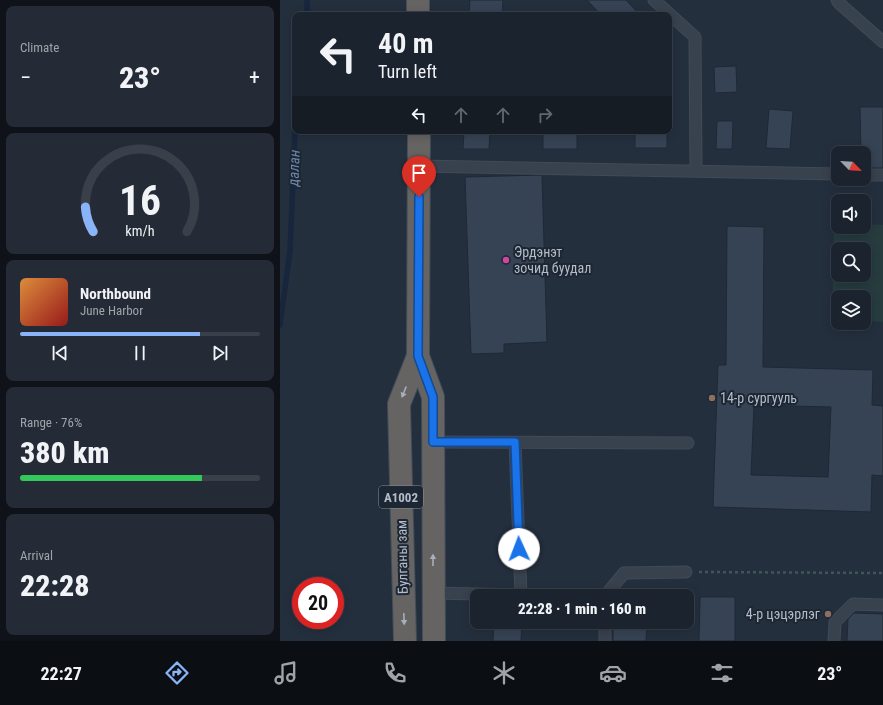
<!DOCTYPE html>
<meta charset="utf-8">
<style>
:root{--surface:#1b232e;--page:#242b36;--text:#f1f3f6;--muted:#a0a4aa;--line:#39404a;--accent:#8ab4f8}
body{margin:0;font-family:"Roboto Condensed",sans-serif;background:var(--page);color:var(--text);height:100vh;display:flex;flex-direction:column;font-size:15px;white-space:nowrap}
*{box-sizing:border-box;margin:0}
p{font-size:13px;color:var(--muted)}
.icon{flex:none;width:22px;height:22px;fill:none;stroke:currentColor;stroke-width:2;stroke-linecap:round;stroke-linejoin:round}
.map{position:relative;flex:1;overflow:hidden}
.drawer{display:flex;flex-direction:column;gap:6px;padding:6px;background:#0f1319;width:280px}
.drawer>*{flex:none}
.top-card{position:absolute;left:12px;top:12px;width:380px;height:122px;border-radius:8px;box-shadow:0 2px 10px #0003,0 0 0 1px var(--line);background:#1b232e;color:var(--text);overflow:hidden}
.needle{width:26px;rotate:115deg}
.controls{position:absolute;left:551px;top:146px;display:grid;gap:8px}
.controls a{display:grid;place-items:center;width:40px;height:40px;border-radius:8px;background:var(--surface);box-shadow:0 2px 10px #0003,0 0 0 1px var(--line);font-size:20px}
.speed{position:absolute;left:12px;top:577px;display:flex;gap:8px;font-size:20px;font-weight:700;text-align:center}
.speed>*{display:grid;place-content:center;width:52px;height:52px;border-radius:50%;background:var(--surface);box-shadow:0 2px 10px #0003,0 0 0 1px var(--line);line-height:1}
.speed .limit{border:6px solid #d22;background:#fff;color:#111}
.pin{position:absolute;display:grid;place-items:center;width:34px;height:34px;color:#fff;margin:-41px -17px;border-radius:50% 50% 50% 0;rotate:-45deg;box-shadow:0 0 4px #0007}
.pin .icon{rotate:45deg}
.me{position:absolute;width:44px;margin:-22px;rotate:358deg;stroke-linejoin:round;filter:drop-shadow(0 0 3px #0008)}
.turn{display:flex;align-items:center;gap:14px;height:84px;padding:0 20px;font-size:18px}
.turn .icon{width:52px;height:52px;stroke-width:2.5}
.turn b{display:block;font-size:28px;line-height:34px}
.lanes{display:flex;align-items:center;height:38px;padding:0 20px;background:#0003;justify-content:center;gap:20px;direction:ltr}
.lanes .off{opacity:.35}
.big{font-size:30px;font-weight:800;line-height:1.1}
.drawer .widget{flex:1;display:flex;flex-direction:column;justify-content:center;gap:6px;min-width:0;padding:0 14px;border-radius:8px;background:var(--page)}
.drawer .dial{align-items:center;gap:0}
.dial svg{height:104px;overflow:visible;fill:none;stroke:var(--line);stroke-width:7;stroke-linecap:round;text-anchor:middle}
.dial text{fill:var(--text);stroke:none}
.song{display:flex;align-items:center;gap:12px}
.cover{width:48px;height:48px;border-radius:6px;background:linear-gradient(135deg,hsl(30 70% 55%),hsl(0 70% 35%))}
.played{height:4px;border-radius:2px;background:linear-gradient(90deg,var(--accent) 75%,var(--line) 75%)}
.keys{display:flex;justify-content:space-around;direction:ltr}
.heat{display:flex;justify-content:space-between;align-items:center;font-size:22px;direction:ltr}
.charge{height:6px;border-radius:3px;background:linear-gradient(90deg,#34c759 76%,var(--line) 0)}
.trip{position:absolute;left:190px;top:589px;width:224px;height:40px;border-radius:8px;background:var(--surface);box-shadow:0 2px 10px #0003,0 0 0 1px var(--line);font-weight:800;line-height:40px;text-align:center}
.tabs{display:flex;height:64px;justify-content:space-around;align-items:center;background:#0b0e12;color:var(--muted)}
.tabs .icon{width:28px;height:28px}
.tabs .selected{color:var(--accent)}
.tabs b{font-size:18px;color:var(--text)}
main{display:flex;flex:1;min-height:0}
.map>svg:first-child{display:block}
.green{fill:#263c3f;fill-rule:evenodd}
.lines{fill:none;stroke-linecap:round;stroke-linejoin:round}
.stream{stroke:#17263c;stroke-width:5.5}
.building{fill:#364354;stroke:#1f2835;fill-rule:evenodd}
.service-casing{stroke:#414a57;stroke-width:13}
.trunk-casing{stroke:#434c59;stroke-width:24}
.path{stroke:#3f5557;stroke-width:2.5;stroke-dasharray:3 3;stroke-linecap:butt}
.service{stroke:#38414e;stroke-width:11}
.trunk{stroke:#656462;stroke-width:22}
.oneway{fill:#a8afba}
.route-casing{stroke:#114b97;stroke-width:10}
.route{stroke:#1a73e8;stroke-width:7}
.hotel-dot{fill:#d1479c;stroke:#1d2633;stroke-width:1.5}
.education-dot{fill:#8d6e63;stroke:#1d2633;stroke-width:1.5}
.labels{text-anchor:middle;stroke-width:4;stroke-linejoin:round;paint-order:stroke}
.shield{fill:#1d2633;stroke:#878f9c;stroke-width:1}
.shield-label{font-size:13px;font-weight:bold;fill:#b4bcc9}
.poi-label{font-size:14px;fill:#b4bcc9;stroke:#1d2633;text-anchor:start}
.street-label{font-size:14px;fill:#b4bcc9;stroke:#1d2633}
.water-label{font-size:15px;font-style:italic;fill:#6d86a8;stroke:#1d2633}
</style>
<main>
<section class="drawer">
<div class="widget"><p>Climate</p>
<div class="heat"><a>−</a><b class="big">23°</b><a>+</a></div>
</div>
<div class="widget dial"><svg viewBox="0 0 100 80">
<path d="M14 69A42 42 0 1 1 86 69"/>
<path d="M14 69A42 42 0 0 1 8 50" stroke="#8ab4f8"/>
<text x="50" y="56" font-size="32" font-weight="700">16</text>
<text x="50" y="72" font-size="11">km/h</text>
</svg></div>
<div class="widget">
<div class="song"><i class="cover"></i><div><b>Northbound</b><p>June Harbor</p></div></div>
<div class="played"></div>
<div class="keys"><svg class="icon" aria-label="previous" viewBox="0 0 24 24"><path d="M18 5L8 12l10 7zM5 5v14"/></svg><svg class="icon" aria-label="pause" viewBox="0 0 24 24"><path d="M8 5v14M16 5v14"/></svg><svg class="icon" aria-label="next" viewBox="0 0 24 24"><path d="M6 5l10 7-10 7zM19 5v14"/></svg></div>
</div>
<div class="widget"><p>Range · 76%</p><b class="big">380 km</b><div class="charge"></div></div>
<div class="widget"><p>Arrival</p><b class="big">22:28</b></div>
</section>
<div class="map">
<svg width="603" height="641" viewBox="0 0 603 641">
<rect width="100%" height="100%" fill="#242f3e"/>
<path class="green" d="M554,224H558V227H584V224L603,225V322L584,321V297H558V321H552ZM558,249H584V275H558Z"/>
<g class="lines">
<path class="stream" d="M27,15V0
M0,325L10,251L15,131"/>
</g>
<path class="building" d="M190,0H223L222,15H189Z
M307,0H346L360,15H321Z
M456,66L457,92L435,93L434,67Z
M580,107H603V168H584V153H581Z
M489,109L513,111L510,149L486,148Z
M437,121H453L452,149H436Z
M184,131H210L209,149H183Z
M263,131H297V149H263Z
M355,131H387V148H355Z
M262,175L267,342L224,344V353L191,354L185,177Z
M447,226L484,227L483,367L593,370L592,405L603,406V476L592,475L591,512L433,507L438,365H446ZM474,405L551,407L548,477L471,475Z
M420,597H455V641H419Z
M574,613L603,614V641H567L568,619Z
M214,622H242L241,641H213Z
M333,622H367L366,641H333Z"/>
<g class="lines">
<g class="service-casing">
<path id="service" d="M374,0L415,37L416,170
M557,0L560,4L603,42
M139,166L558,174
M584,175H603
M153,442L408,443
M235,443L241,595
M153,593L292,596
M325,596L344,573L406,572
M325,622V641
M554,641L555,622L573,604L603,605"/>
</g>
<g class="trunk-casing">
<path id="trunk" d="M138,0V15
M139,131L138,356L153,397L154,641
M125,641L119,404L138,356"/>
</g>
<path class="path" d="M419,572L603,573"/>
<use href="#service" class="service"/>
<use href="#trunk" class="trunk"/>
</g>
<defs><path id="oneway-solid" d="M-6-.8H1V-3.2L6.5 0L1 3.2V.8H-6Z"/></defs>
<g class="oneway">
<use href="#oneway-solid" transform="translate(124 392) rotate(112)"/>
<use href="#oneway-solid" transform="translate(153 560) rotate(-90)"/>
<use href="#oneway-solid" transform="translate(124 619) rotate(88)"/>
</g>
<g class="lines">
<g class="route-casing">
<path id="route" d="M139,197L138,356L153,397V442H235L239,549"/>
</g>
<use href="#route" class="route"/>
</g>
<circle class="hotel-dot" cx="226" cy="260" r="4"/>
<g class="education-dot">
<circle cx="432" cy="398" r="4"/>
<circle cx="548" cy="614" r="4"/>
</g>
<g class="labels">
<rect class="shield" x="99" y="486" width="44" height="22" rx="3"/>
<g class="shield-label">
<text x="121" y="502">A1002</text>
</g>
<g class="poi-label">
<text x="234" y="257">Эрдэнэт<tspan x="234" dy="16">зочид буудал</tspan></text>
<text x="440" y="403">14-р сургууль</text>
<text x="540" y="619" text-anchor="end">4-р цэцэрлэг</text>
</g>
<g class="street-label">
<text transform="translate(122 557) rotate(-91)" y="5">Булганы зам</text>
</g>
<g class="water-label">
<text transform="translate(14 168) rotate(-88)" y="5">далан</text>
</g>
</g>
</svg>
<div class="controls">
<a><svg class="needle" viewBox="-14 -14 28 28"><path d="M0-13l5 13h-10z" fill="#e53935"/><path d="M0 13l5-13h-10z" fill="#a0a4aa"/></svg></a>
<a><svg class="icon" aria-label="sound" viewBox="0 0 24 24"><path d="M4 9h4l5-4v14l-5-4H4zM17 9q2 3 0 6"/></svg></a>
<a><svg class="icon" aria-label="search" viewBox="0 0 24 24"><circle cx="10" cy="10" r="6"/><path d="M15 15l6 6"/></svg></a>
<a><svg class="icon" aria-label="layers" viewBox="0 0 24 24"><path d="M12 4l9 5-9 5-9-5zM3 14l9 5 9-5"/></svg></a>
</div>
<div class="speed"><div class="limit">20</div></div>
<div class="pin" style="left:139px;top:197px;background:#d93025"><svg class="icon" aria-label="arrive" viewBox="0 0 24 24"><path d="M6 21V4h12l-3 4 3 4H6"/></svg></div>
<svg class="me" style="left:239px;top:549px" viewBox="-20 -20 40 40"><circle r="19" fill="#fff"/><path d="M0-13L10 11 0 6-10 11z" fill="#1a73e8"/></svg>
<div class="trip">22:28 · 1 min · 160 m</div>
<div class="top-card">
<div class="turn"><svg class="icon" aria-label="left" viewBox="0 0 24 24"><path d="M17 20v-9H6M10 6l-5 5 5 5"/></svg><div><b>40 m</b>Turn left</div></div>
<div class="lanes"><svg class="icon" aria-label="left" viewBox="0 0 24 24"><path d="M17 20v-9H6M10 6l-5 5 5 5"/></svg><svg class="icon off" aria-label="ahead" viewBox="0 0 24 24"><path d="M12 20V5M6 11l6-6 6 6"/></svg><svg class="icon off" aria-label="ahead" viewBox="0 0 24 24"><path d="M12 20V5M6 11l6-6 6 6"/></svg><svg class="icon off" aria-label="right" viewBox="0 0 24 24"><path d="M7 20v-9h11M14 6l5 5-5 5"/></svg></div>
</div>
</div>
</main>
<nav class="tabs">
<b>22:27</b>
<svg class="icon selected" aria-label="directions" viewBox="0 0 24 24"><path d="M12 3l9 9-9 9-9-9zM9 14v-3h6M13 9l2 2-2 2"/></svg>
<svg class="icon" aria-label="music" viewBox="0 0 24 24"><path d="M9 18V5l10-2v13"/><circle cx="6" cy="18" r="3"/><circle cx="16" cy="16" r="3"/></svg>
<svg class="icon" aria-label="phone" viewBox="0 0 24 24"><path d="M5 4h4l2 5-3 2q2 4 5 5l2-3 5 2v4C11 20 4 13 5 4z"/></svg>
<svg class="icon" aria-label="climate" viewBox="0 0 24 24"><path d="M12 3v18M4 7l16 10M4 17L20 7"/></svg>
<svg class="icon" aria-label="car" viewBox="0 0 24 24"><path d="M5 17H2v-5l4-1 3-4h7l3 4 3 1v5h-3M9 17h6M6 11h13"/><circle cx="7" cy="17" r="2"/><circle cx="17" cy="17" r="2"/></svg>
<svg class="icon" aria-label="filters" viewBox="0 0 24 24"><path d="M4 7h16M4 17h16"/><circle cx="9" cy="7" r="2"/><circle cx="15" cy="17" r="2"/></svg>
<b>23°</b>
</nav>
